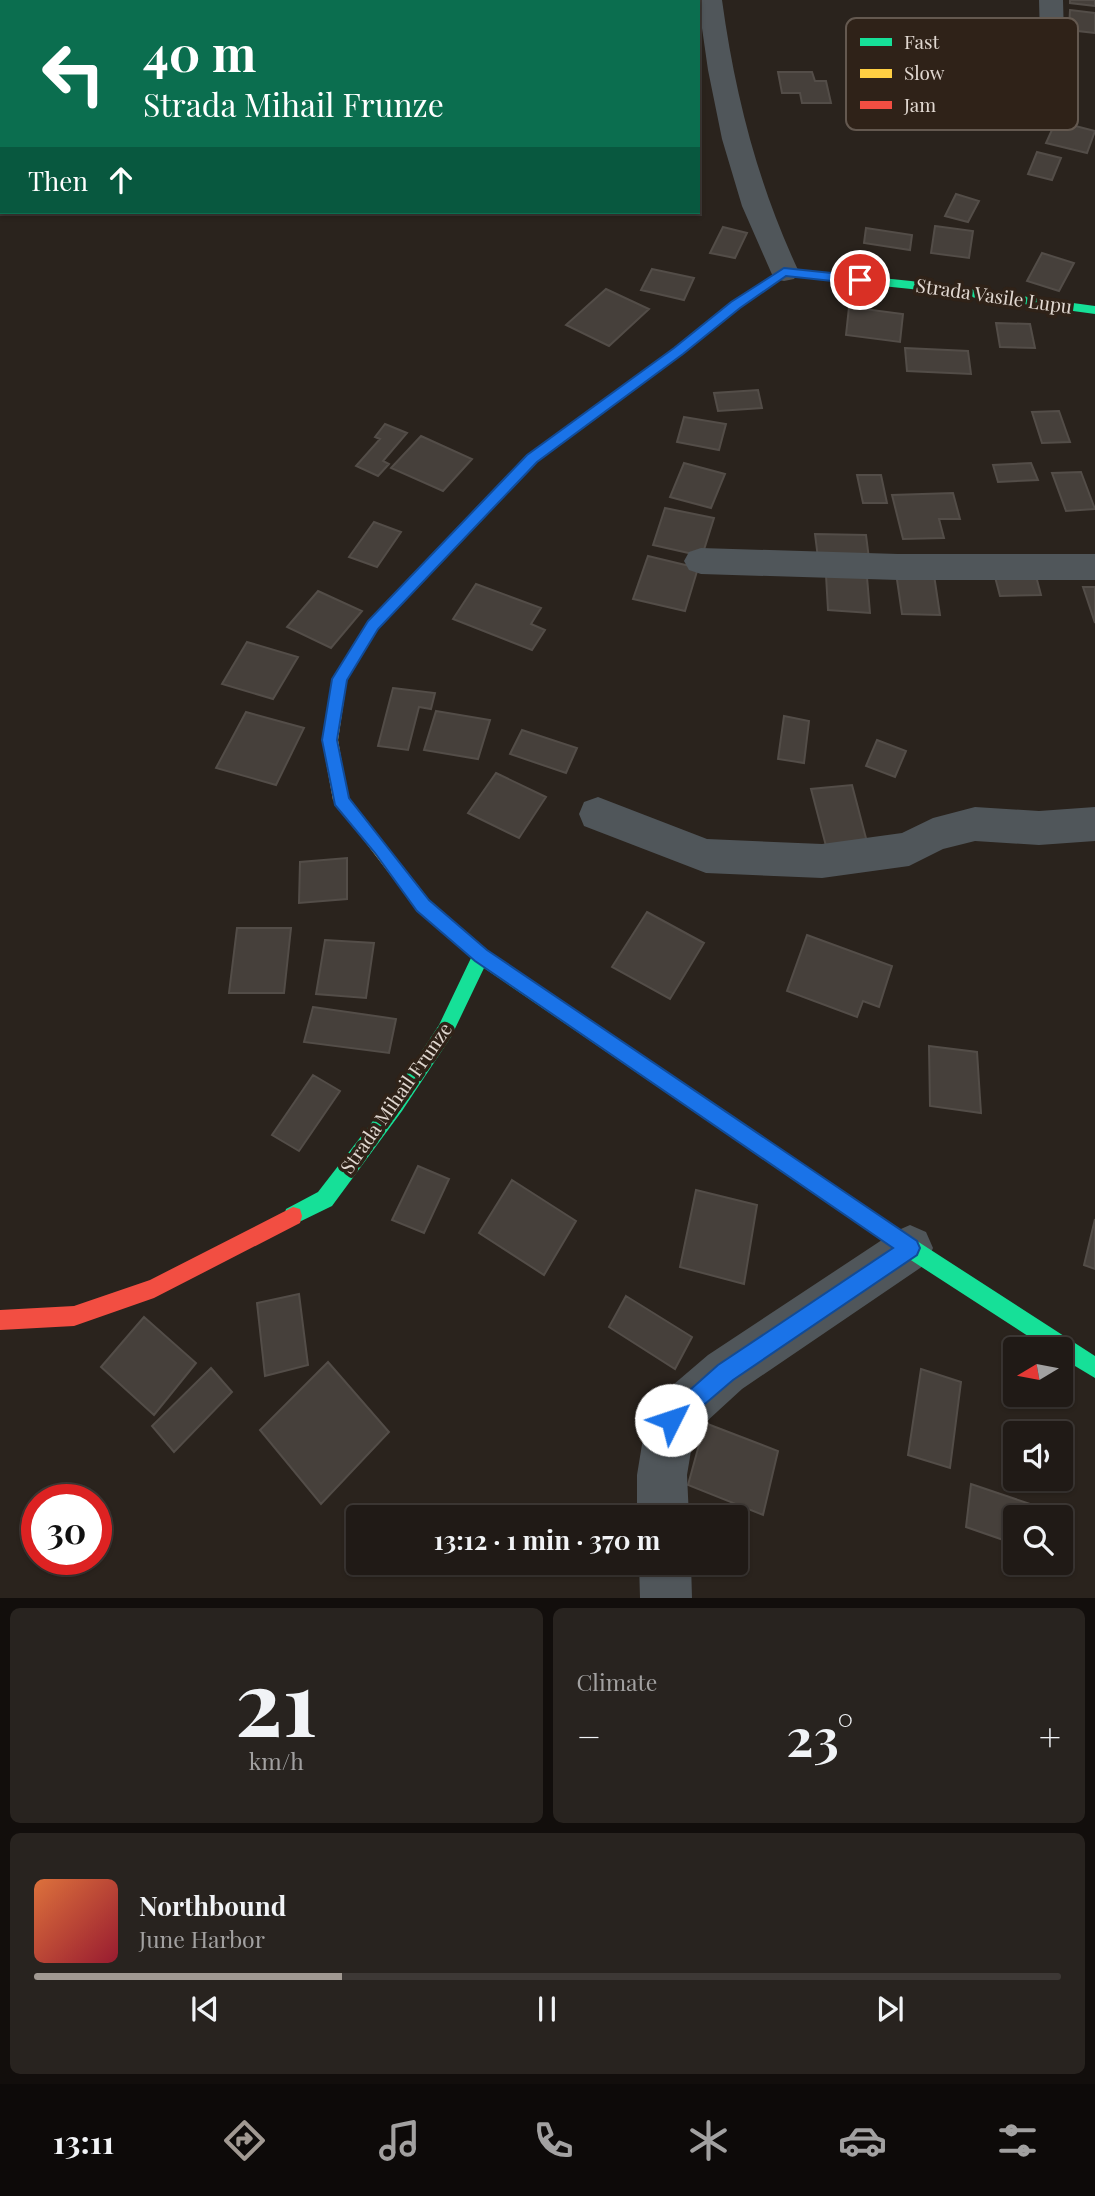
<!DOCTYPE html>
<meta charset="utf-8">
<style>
:root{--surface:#201a16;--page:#28231f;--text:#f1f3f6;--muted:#a2a1a1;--line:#3d3835;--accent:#a19992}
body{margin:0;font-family:"Playfair Display",serif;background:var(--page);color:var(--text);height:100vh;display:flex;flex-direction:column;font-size:26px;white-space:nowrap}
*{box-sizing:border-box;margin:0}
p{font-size:23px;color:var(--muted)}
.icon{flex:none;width:38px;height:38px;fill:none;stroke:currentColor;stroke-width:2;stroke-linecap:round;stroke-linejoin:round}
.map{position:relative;height:1598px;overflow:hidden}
.panel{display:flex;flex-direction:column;gap:10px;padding:10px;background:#120e0c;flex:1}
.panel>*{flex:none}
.guide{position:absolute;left:0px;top:0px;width:700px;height:214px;box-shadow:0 2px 5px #0004,0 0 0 2px var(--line);background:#0b6e4f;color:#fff;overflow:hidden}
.needle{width:46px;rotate:260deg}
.tools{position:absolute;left:1003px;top:1337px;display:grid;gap:14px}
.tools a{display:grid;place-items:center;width:70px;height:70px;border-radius:7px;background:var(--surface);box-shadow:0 2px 5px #0004,0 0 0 2px var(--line);font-size:35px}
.speed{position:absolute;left:21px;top:1484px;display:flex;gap:14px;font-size:35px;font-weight:700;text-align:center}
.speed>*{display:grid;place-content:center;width:91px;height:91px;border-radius:50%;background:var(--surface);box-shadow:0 2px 5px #0004,0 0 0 2px var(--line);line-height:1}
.speed .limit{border:10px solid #d22;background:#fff;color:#111}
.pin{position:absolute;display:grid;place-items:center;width:60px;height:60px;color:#fff;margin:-30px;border:4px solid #fff;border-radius:50%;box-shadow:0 2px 7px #0007}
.me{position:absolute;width:77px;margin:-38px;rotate:49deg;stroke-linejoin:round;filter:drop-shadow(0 0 5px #0008)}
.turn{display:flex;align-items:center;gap:24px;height:147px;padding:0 28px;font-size:32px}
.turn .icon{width:91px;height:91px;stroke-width:2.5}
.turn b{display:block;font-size:49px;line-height:60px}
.then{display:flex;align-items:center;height:66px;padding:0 28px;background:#0003;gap:14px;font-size:26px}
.big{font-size:52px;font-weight:700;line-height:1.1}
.panel .tile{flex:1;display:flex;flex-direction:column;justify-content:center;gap:10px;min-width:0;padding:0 24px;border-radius:10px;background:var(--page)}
.panel .dial{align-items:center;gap:0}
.dial b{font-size:91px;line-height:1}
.song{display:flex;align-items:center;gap:21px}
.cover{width:84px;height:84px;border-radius:10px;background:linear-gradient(135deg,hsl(20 70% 55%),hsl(350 70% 35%))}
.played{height:7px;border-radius:4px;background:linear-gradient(90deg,var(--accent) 30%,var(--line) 30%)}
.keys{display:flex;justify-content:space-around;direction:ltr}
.heat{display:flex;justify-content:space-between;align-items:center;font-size:38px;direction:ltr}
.panel .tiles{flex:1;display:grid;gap:10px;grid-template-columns:1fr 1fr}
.tile:last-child{grid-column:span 2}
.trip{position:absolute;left:346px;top:1505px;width:402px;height:70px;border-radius:7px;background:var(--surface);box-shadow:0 2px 5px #0004,0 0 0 2px var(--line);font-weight:700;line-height:70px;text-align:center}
.menu{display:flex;height:112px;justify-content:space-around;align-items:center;background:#0d0a09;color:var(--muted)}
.menu .icon{width:49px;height:49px}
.menu .on{color:var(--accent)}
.menu b{font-size:32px;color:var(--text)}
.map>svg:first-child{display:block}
.building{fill:#46403b;stroke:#534d48;stroke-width:2}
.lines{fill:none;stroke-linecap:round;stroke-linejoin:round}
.street{fill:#50565a;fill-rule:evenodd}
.fast{fill:#16e098;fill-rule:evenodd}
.slow{fill:#ffcf43;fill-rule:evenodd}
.jam{fill:#f24e42;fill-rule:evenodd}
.route{fill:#1a73e8;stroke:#114b97;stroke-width:2}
.labels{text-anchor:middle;stroke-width:7;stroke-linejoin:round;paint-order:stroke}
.street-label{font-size:19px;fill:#e1d8d1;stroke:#2f2218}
.key{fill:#2f2218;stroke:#645950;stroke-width:2}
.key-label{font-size:19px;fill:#e1d8d1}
</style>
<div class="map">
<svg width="1095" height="1598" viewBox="0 0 1095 1598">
<rect width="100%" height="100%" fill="#2a231d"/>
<path class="building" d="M1070,0H1095V6L1070,3Z
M1070,10L1095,13V33L1069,30Z
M778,72H812L815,81H826L831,103H802L800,93H782Z
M1056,121L1095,131L1087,153L1046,143Z
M1037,152L1061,158L1052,180L1028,174Z
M956,194L979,201L968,222L945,216Z
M935,226L973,231L969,258L931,253Z
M723,227L747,233L735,258L710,253Z
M866,228L912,235L910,250L864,243Z
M1042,253L1074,263L1059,291L1027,281Z
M652,269L694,278L684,300L641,290Z
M606,289L649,309L609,346L566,325Z
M849,307L903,314L900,342L846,335Z
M996,323L1030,324L1035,348L1000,347Z
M905,348L968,351L971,374L907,371Z
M758,390L762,408L718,411L714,393Z
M1059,411L1070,442L1042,443L1032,412Z
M684,417L726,424L719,450L677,442Z
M385,424L407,433L383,461L389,464L378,476L356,466L380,439L375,437Z
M421,436L472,459L443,491L391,468Z
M684,463L725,474L711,508L670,497Z
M1031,463L1038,480L998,482L993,465Z
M1081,472L1095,509L1066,511L1052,473Z
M857,475H881L887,503H863Z
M953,493L960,519H939L944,538L903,539L892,495Z
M665,508L714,518L702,556L653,545Z
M374,522L401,532L377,567L349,557Z
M815,534L866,535L869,559L818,558Z
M648,556L698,568L685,611L633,599Z
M896,573L934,575L940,615L902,614Z
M826,575L867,577L870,613L828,610Z
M1036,576L1041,595L1000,596L995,577Z
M476,584L541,608L531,624L545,630L532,650L453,619Z
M1083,587H1095V623Z
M318,591L362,611L331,648L287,627Z
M247,642L298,657L273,699L222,684Z
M393,688L435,693L431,709L419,707L408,750L378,746Z
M436,711L490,720L478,759L424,750Z
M246,712L304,728L276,785L216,768Z
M784,716L809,721L804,763L778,759Z
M522,730L577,748L566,773L510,754Z
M877,740L906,751L895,777L866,766Z
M496,773L546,797L519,838L468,813Z
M852,785L867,842L826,846L811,789Z
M347,858V899L299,903L300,862Z
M647,912L704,943L670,999L612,967Z
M237,928H291L284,993H229Z
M807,935L892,966L879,1007L863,1001L857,1017L787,991Z
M325,940L374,943L366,998L316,994Z
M313,1007L396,1019L389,1053L304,1042Z
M929,1046L977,1052L981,1113L930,1106Z
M313,1075L340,1091L299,1151L272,1135Z
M418,1166L449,1179L424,1233L392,1220Z
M512,1180L576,1221L544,1275L479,1233Z
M696,1190L757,1205L744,1284L680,1267Z
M1095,1219V1269L1084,1265Z
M299,1294L308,1365L265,1376L257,1303Z
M626,1296L692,1337L675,1369L609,1327Z
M144,1317L196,1363L154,1415L101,1367Z
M328,1362L389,1432L321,1504L260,1430Z
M211,1368L232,1392L174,1452L152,1426Z
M921,1369L961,1382L950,1468L908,1455Z
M705,1423L778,1451L763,1515L688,1485Z
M971,1484L1042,1508L1041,1517H1015V1544L966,1527Z"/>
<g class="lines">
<path class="street" d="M698,0H722C735,95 758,185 799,272L794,279L784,281L774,279L742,206L722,139L708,70Z
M1039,0H1063L1064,37L1061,42L1052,44L1043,42L1040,37Z
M701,548L898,554H1095V580H898L701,574L689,570L684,561L689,552Z
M598,797L707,839L822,844L902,833L933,818L975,807L1039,811L1095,807V841L1039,845L975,841L943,849L909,866L822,878L706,873L584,826L579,814L584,802Z
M910,1225L926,1232L933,1248L926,1264L742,1389L694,1433L687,1475L689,1517H637V1475L646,1420L653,1402L708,1355L894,1232Z
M639,1563H691L692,1598H640Z"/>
<path class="fast" d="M784,268L911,281L1095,306V314L911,289L786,276L739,308L683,354L597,418H587V412L675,348L731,302Z
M414,886L420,888L429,900L487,951L917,1241L1095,1356V1378L1060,1357V1349H1048L903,1255L484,968L451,1037L402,1111L332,1206L293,1225L286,1223L284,1216L286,1209L318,1192L390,1099L439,1025L471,958L417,910L406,893L408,888Z"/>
<path class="slow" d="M363,635L370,641L347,680L338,740L348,798L420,888L422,893L420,898L414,900L408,898L333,800L322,740L333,679L358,637Z"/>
<path class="jam" d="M592,410L597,412V418L537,462L417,586L378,629L368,645H358L356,641L368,621L527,456Z
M293,1207L300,1209L302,1216L300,1223L154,1298L74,1326L0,1330V1310L74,1306L150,1280Z"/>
</g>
<path class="route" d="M784,268L860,276L866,280L860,284L786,276L740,308L683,354L537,462L378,629L347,680L337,740L349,798L429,900L487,950L917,1241L920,1248L917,1255L733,1380L678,1427L671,1430L664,1427L661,1420L664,1413L718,1365L893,1248L475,961L417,911L375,853L335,805L322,740L332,679L368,621L527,455L674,348L731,302Z"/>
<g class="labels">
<g class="street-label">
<text transform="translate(994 296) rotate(8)" y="7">Strada Vasile Lupu</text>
<text transform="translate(396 1098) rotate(-55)" y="7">Strada Mihail Frunze</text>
</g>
</g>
<rect x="846" y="18" width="232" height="112" rx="10" class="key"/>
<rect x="860" y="38" width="32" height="8" fill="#16e098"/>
<rect x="860" y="69" width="32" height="9" fill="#ffcf43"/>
<rect x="860" y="101" width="32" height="8" fill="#f24e42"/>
<g class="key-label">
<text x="904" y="49">Fast</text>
<text x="904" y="80">Slow</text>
<text x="904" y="112">Jam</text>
</g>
</svg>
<div class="tools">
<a><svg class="needle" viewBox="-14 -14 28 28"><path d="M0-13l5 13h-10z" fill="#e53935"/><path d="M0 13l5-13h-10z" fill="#a2a1a1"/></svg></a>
<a><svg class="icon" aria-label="sound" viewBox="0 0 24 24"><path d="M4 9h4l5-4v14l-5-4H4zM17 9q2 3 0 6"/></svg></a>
<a><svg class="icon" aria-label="search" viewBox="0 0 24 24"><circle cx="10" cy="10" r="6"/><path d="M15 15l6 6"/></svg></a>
</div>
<div class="speed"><div class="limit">30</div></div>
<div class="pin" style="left:860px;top:280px;background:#d93025"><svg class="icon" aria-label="arrive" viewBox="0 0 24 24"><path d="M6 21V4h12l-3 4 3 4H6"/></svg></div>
<svg class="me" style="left:671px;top:1420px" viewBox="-20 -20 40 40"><circle r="19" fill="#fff"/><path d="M0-13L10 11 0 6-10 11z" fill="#1a73e8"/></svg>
<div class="trip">13:12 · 1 min · 370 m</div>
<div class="guide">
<div class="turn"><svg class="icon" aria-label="left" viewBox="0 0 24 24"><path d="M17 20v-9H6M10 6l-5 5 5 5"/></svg><div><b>40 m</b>Strada Mihail Frunze</div></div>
<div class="then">Then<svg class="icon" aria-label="ahead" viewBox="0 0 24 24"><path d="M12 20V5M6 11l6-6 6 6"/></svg></div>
</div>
</div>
<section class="panel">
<div class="tiles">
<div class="tile dial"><b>21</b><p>km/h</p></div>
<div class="tile"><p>Climate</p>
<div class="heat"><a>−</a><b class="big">23°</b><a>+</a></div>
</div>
<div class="tile">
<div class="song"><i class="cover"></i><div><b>Northbound</b><p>June Harbor</p></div></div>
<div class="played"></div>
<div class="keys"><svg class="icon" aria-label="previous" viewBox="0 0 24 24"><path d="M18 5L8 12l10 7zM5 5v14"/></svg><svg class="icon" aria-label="pause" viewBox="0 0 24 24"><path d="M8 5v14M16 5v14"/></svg><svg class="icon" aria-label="next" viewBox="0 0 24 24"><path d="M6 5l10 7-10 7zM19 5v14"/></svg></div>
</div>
</div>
</section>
<nav class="menu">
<b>13:11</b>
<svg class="icon on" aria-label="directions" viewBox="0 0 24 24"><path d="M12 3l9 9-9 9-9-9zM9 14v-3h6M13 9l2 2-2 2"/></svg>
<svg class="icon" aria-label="music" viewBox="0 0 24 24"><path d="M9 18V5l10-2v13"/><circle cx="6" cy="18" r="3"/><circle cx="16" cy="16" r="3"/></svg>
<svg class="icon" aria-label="phone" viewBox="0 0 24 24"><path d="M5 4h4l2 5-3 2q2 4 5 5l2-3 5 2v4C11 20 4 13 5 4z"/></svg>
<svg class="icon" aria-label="climate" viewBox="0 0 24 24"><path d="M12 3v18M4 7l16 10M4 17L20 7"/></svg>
<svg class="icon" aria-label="car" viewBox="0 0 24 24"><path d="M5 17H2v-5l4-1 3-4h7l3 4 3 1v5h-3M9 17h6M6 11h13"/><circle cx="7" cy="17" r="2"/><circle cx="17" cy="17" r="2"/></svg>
<svg class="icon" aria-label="filters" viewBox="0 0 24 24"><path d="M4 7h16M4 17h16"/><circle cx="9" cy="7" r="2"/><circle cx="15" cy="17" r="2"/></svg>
</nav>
